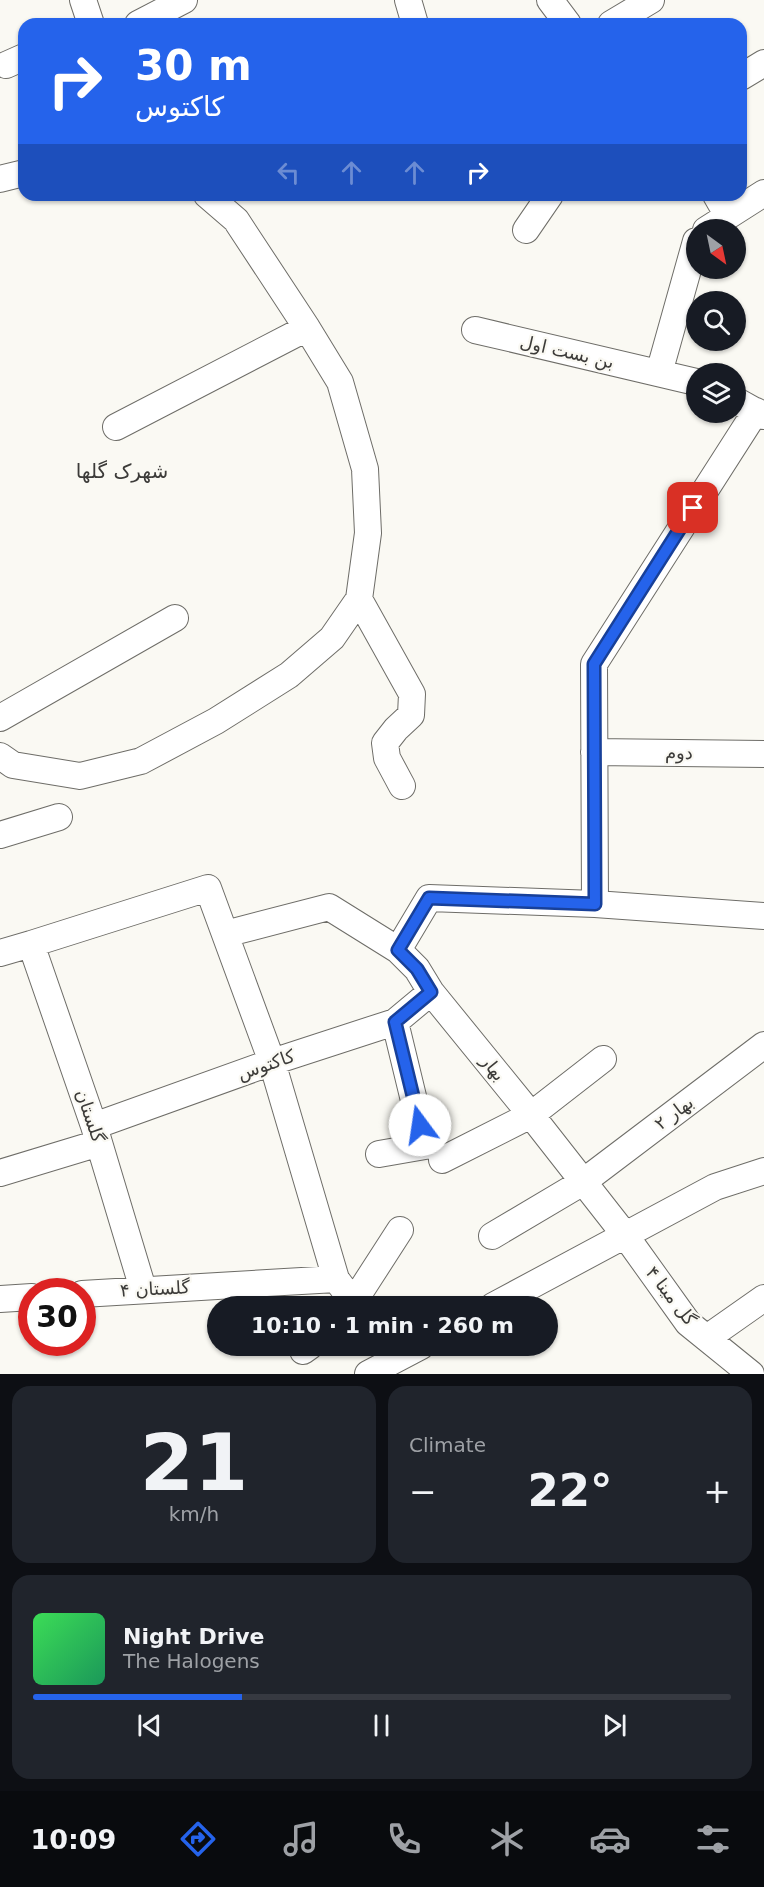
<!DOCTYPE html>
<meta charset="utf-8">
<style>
:root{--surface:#171b24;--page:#20242c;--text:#f1f3f6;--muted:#9ea1a6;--line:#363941;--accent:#2563eb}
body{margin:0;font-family:"DejaVu Sans",Cairo,sans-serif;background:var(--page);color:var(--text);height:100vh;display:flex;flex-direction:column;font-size:22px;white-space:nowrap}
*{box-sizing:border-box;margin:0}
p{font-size:20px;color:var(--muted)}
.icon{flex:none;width:33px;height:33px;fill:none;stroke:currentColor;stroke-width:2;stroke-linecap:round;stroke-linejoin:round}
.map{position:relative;height:1374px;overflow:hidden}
.sheet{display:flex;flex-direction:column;gap:12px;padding:12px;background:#0d0f14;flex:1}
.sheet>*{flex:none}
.hud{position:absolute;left:18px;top:18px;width:729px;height:183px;border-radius:18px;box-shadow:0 2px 4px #0004;background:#2563eb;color:#fff;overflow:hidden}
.needle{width:39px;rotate:147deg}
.controls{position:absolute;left:686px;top:219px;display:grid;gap:12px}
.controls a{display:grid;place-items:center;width:60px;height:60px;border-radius:50%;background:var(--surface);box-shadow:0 2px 4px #0004;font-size:30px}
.speed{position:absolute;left:18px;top:1278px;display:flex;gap:12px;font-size:30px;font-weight:700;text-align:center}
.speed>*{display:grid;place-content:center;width:78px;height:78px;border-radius:50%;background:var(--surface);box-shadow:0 2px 4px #0004;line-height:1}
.speed .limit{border:9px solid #d22;background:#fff;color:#111}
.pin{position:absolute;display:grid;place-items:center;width:51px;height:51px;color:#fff;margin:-26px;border-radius:12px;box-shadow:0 3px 9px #0006}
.me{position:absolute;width:66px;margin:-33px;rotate:346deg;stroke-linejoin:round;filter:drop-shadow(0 0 4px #0008)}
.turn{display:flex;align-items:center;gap:21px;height:126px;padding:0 18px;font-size:27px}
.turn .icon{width:78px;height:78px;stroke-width:2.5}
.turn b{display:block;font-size:42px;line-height:51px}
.lanes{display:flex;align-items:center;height:57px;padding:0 18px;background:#0003;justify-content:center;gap:30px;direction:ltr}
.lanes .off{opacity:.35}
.big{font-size:45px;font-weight:600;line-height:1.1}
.sheet .widget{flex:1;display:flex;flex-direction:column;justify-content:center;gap:9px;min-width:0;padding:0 21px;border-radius:18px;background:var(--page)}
.sheet .dial{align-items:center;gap:0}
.dial b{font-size:78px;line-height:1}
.song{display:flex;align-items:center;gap:18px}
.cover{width:72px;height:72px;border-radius:9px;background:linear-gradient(135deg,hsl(130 70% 55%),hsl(150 70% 35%))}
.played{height:6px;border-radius:3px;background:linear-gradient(90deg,var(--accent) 30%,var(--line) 30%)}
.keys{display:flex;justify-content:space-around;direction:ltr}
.heat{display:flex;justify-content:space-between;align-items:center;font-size:33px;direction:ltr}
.sheet .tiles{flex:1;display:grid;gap:12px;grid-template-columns:1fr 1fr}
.widget:last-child{grid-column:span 2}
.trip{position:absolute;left:207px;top:1296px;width:351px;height:60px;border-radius:30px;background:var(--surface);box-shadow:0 2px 4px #0004;font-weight:600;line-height:60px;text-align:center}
.menu{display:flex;height:96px;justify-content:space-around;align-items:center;background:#090b0e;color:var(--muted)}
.menu .icon{width:42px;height:42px}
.menu .selected{color:var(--accent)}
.menu b{font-size:27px;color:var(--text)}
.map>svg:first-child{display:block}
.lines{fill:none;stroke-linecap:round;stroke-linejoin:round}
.minor-casing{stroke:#6e6d68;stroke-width:28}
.minor{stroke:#fff;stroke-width:26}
.route-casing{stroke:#184099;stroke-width:15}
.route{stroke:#2563eb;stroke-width:10}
.labels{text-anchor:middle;stroke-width:4.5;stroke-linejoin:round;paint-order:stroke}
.street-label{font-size:18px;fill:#3c3b39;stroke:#faf9f3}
.neighbourhood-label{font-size:20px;fill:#3c3b39;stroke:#faf9f3}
</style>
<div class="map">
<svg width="764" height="1374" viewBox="0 0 764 1374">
<rect width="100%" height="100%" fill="#faf9f3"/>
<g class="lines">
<g class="minor-casing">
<path id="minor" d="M83,0L91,24
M408,0L415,24
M550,0L568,24
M138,24L184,0
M611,24L651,0
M6,65L24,57
M741,77L764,63
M0,179L24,173
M716,195L728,216
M526,230L550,195
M706,230L764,193
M475,330L696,382
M659,373L696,241
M735,400L764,416
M116,427L307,328
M359,599L412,694L411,715L396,729L385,743L387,758L402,786
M0,718L175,618
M594,752L764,754
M0,756L13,765L80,776L141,761L216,721L289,675L332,638L359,599L368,533L365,469L340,382L307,328L236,220L207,195
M0,835L59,817
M595,904L594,664L756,411
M225,934L329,907L398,950
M31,944L94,1126L143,1289
M0,953L31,944L208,888L272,1062L336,1279L356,1306
M94,1126L272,1062L395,1022L431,992
M379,1154L425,1146L395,1022
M442,1160L531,1115L603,1059
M0,1173L99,1143
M492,1236L583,1182L764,1045
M82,1294L336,1279
M0,1299L32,1297
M351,1306L400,1230
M493,1306L715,1187L764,1171
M707,1338L764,1298
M303,1351L310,1346
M368,1374L421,1346
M751,1374L688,1323L625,1235L531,1115L431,992L417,969L398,950L429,898L595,904L764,916"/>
</g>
<use href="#minor" class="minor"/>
</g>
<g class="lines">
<g class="route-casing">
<path id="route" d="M420,1125L395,1022L431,992L417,969L398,950L429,898L595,904L594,664L693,508"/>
</g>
<use href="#route" class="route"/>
</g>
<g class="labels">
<g class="street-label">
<text transform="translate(567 352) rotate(13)" y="6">بن بست اول</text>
<text transform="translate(679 753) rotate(1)" y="6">دوم</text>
<text transform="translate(266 1065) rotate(-19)" y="6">کاکتوس</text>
<text transform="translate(493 1068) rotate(51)" y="6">بهار</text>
<text transform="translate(674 1113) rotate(-37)" y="6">بهار ۲</text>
<text transform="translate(90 1116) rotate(71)" y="6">گلستان</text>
<text transform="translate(155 1289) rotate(-3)" y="6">گلستان ۴</text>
<text transform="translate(671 1296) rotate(52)" y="6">گل مینا ۴</text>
</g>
<g class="neighbourhood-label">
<text x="122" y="478">شهرک گلها</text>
</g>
</g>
</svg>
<div class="controls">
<a><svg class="needle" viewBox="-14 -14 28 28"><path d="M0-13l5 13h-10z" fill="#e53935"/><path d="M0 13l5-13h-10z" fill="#9ea1a6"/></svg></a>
<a><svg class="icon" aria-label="search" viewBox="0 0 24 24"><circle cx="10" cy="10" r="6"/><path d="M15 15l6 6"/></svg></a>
<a><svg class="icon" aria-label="layers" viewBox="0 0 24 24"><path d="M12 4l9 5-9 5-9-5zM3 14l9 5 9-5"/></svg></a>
</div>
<div class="speed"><div class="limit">30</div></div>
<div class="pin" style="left:693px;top:508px;background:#d93025"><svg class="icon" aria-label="arrive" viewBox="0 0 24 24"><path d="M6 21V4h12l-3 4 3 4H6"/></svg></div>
<svg class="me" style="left:420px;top:1125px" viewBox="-20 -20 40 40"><circle r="19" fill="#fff"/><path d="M0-13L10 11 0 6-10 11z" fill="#2563eb"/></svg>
<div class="trip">10:10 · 1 min · 260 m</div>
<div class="hud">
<div class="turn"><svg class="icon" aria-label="right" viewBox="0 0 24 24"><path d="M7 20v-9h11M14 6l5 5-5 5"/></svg><div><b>30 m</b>کاکتوس</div></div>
<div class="lanes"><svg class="icon off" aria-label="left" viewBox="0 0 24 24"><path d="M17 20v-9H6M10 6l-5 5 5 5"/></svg><svg class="icon off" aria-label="ahead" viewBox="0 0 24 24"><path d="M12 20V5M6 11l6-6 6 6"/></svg><svg class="icon off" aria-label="ahead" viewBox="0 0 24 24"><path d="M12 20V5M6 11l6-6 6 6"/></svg><svg class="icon" aria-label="right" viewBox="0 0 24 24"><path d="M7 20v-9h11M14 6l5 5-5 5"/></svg></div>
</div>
</div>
<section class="sheet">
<div class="tiles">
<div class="widget dial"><b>21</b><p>km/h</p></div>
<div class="widget"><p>Climate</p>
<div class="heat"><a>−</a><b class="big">22°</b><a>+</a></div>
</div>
<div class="widget">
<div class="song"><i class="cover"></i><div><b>Night Drive</b><p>The Halogens</p></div></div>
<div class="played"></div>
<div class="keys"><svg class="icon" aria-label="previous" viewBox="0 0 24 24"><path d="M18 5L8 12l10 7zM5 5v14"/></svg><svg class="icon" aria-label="pause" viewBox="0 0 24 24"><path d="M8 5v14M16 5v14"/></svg><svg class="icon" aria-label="next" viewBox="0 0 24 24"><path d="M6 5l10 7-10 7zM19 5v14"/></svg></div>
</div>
</div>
</section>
<nav class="menu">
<b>10:09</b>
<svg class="icon selected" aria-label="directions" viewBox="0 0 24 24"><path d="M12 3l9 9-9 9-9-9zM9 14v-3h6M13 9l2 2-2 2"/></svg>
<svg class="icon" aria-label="music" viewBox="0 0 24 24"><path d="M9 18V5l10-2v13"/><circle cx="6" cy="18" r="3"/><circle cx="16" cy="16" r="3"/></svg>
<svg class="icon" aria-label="phone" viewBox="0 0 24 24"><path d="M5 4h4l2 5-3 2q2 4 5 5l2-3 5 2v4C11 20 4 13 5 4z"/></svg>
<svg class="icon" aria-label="climate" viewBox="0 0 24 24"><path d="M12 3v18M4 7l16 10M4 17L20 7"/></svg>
<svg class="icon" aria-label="car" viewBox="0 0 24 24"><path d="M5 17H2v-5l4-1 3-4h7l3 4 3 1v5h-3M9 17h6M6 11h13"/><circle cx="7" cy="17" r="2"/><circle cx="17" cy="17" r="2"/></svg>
<svg class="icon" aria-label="filters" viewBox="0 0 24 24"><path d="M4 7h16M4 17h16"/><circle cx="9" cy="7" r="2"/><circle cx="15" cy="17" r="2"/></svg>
</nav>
